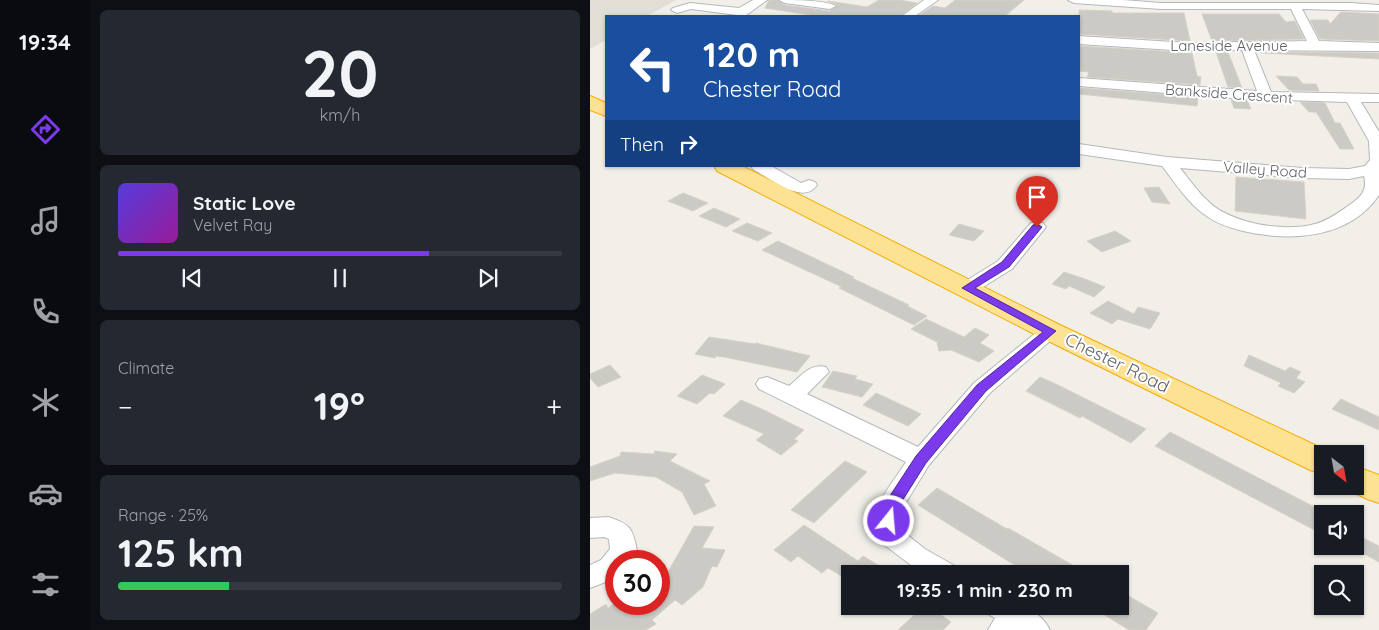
<!DOCTYPE html>
<meta charset="utf-8">
<style>
:root{--surface:#171b24;--page:#242831;--text:#f1f3f6;--muted:#9ea1a6;--line:#363941;--accent:#7c3aed}
body{margin:0;font-family:Quicksand,sans-serif;background:var(--page);color:var(--text);height:100vh;display:flex;flex-direction:column;font-size:19px;white-space:nowrap}
*{box-sizing:border-box;margin:0}
p{font-size:16px;color:var(--muted)}
.icon{flex:none;width:28px;height:28px;fill:none;stroke:currentColor;stroke-width:2;stroke-linecap:round;stroke-linejoin:round}
.map{position:relative;flex:1;overflow:hidden}
.details{display:flex;flex-direction:column;gap:10px;padding:10px;background:#0d0f14;width:500px}
.details>*{flex:none}
.guide{position:absolute;left:15px;top:15px;width:475px;height:152px;border-radius:0px;box-shadow:0 1px 4px #0004;background:#1a4fa0;color:#fff;overflow:hidden}
.needle{width:32px;rotate:149deg}
.tools{position:absolute;left:724px;top:445px;display:grid;gap:10px}
.tools a{display:grid;place-items:center;width:50px;height:50px;border-radius:0px;background:var(--surface);box-shadow:0 1px 4px #0004;font-size:25px}
.speed{position:absolute;left:15px;top:550px;display:flex;gap:10px;font-size:25px;font-weight:700;text-align:center}
.speed>*{display:grid;place-content:center;width:65px;height:65px;border-radius:50%;background:var(--surface);box-shadow:0 1px 4px #0004;line-height:1}
.speed .limit{border:8px solid #d22;background:#fff;color:#111}
.pin{position:absolute;display:grid;place-items:center;width:42px;height:42px;color:#fff;margin:-51px -21px;border-radius:50% 50% 50% 0;rotate:-45deg;box-shadow:0 0 5px #0007}
.pin .icon{rotate:45deg}
.me{position:absolute;width:55px;margin:-28px;rotate:17deg;stroke-linejoin:round;filter:drop-shadow(0 0 4px #0008)}
.turn{display:flex;align-items:center;gap:18px;height:105px;padding:0 15px;font-size:22px}
.turn .icon{width:65px;height:65px;stroke-width:2.5}
.turn b{display:block;font-size:35px;line-height:42px}
.then{display:flex;align-items:center;height:48px;padding:0 15px;background:#0003;gap:10px;font-size:19px}
.big{font-size:38px;font-weight:800;line-height:1.1}
.details .card{flex:1;display:flex;flex-direction:column;justify-content:center;gap:8px;min-width:0;padding:0 18px;border-radius:8px;background:var(--page)}
.details .dial{align-items:center;gap:0}
.dial b{font-size:65px;line-height:1}
.song{display:flex;align-items:center;gap:15px}
.cover{width:60px;height:60px;border-radius:8px;background:linear-gradient(135deg,hsl(250 70% 55%),hsl(300 70% 35%))}
.played{height:5px;border-radius:2px;background:linear-gradient(90deg,var(--accent) 70%,var(--line) 70%)}
.keys{display:flex;justify-content:space-around;direction:ltr}
.heat{display:flex;justify-content:space-between;align-items:center;font-size:28px;direction:ltr}
.charge{height:8px;border-radius:4px;background:linear-gradient(90deg,#34c759 25%,var(--line) 0)}
.trip{position:absolute;left:251px;top:565px;width:288px;height:50px;border-radius:0px;background:var(--surface);box-shadow:0 1px 4px #0004;font-weight:800;line-height:50px;text-align:center}
main{display:flex;flex:1;min-height:0}
.dock{display:flex;flex-direction:column;width:90px;justify-content:space-around;align-items:center;background:#090b0e;color:var(--muted)}
.dock .icon{width:35px;height:35px}
.dock .on{color:var(--accent)}
.dock b{font-size:22px;color:var(--text)}
.map>svg:first-child{display:block}
.education{fill:#e1ded6}
.building{fill:#cccac5;stroke:#d6d1c6}
.lines{fill:none;stroke-linecap:round;stroke-linejoin:round}
.minor-casing{stroke:#b5b8bc;stroke-width:2}
.highway-casing{stroke:#f9ab00;stroke-width:2}
.minor{fill:#fff;fill-rule:evenodd}
.highway{fill:#fde293;fill-rule:evenodd}
.route{fill:#7c3aed;stroke:#51269a}
.labels{text-anchor:middle;stroke-width:4;stroke-linejoin:round;paint-order:stroke}
.far-street-label{font-size:15px;fill:#5f6368;stroke:#fff}
.street-label{font-size:18px;fill:#5f6368;stroke:#fff}
</style>
<main>
<nav class="dock">
<b>19:34</b>
<svg class="icon on" aria-label="directions" viewBox="0 0 24 24"><path d="M12 3l9 9-9 9-9-9zM9 14v-3h6M13 9l2 2-2 2"/></svg>
<svg class="icon" aria-label="music" viewBox="0 0 24 24"><path d="M9 18V5l10-2v13"/><circle cx="6" cy="18" r="3"/><circle cx="16" cy="16" r="3"/></svg>
<svg class="icon" aria-label="phone" viewBox="0 0 24 24"><path d="M5 4h4l2 5-3 2q2 4 5 5l2-3 5 2v4C11 20 4 13 5 4z"/></svg>
<svg class="icon" aria-label="climate" viewBox="0 0 24 24"><path d="M12 3v18M4 7l16 10M4 17L20 7"/></svg>
<svg class="icon" aria-label="car" viewBox="0 0 24 24"><path d="M5 17H2v-5l4-1 3-4h7l3 4 3 1v5h-3M9 17h6M6 11h13"/><circle cx="7" cy="17" r="2"/><circle cx="17" cy="17" r="2"/></svg>
<svg class="icon" aria-label="filters" viewBox="0 0 24 24"><path d="M4 7h16M4 17h16"/><circle cx="9" cy="7" r="2"/><circle cx="15" cy="17" r="2"/></svg>
</nav>
<section class="details">
<div class="card dial"><b>20</b><p>km/h</p></div>
<div class="card">
<div class="song"><i class="cover"></i><div><b>Static Love</b><p>Velvet Ray</p></div></div>
<div class="played"></div>
<div class="keys"><svg class="icon" aria-label="previous" viewBox="0 0 24 24"><path d="M18 5L8 12l10 7zM5 5v14"/></svg><svg class="icon" aria-label="pause" viewBox="0 0 24 24"><path d="M8 5v14M16 5v14"/></svg><svg class="icon" aria-label="next" viewBox="0 0 24 24"><path d="M6 5l10 7-10 7zM19 5v14"/></svg></div>
</div>
<div class="card"><p>Climate</p>
<div class="heat"><a>−</a><b class="big">19°</b><a>+</a></div>
</div>
<div class="card"><p>Range · 25%</p><b class="big">125 km</b><div class="charge"></div></div>
</section>
<div class="map">
<svg width="789" height="630" viewBox="0 0 789 630">
<rect width="100%" height="100%" fill="#f1efe8"/>
<path class="education" d="M0,0H86L57,16H16V40L0,49Z"/>
<path class="building" d="M179,0H187L195,5L240,11L248,5L238,1L277,7L289,0H309L327,3L310,16H227L175,8Z
M365,0H434L415,16H328L343,6L355,8Z
M489,10L522,11V13H594L600,41L489,34Z
M751,12L789,14V41L730,39L720,20H738L740,24Z
M612,14H689L696,22L705,21L714,39L622,41Z
M489,46L602,53L607,76L611,77L610,85L497,77L499,72L489,71Z
M626,52H638L652,88L638,87Z
M671,52L789,53V59L672,53Z
M686,76L707,77L713,84H726L729,91L699,90Z
M491,88L608,97L607,106L489,94Z
M641,100H657L661,109L644,108Z
M710,102L735,103L745,123H750L764,149H750L726,112H719Z
M646,177L714,182L716,219L645,211Z
M569,187L580,204L562,202L554,188Z
M93,193L118,203L103,211L78,201Z
M124,208L150,219L136,227L109,216Z
M157,223L182,233L168,241L142,231Z
M369,224L394,231L384,241L359,235Z
M525,231L541,241L512,252L497,241Z
M188,241L264,277L262,278L319,305L317,306L337,316L324,325L249,288L252,287L172,250Z
M474,272L495,279L515,287L504,297L479,286L476,289L462,284Z
M518,301L544,314L548,307L570,313L560,329L528,319L522,324L500,313Z
M336,319L374,337L385,328L399,335L390,343L404,351L389,362L361,350L349,351L347,342L321,329Z
M119,337L165,344L166,343L220,356L207,372L134,357L126,356L125,358L105,354Z
M659,355L695,371L700,367L711,372L706,378L715,382L704,393L688,386L691,383L654,366Z
M20,365L31,377L8,387L0,378V374Z
M243,371L267,376L265,379L283,384L272,397L232,387Z
M112,375L135,384L124,394L120,393L107,404L87,396Z
M450,377L468,385L556,429L541,443L492,416L490,418L436,391Z
M286,393L310,404L331,414L318,426L273,405Z
M751,399L789,417V430L742,409Z
M151,400L176,411L214,430L204,439L208,441L191,455L166,440L174,434L133,416Z
M580,432L732,511V534L565,446Z
M65,451L87,454L80,461L120,481L114,484L126,506L104,515L92,492L66,477L25,473L0,481V467L30,456L31,452L64,454Z
M255,461L277,472L224,523L201,510Z
M347,488L417,529L418,528L498,574H439L328,505Z
M214,525L268,561L273,556L303,574H260V581L238,568L232,573L208,556L201,562L184,550Z
M104,526L124,527L112,548L135,550L127,567L122,566L113,587L92,605L85,600L62,620L66,624L56,630H0V614L16,604L18,608L24,604H69V580L78,572Z
M765,534L789,546V562L765,549Z
M530,591L568,613L556,630H539L500,606H530Z
M334,606H339L361,622L353,630H308Z"/>
<g class="lines">
<g class="minor-casing">
<path id="minor" d="M163,0H177L155,16L101,9L87,13L81,10L83,8L100,3L149,8Z
M189,0C203,0 236,0 246,6L240,9L195,3Z
M334,0H348L325,16H312Z
M478,0H533L571,3H761L789,5V11L712,9L729,41L789,43V51L664,50L681,92L789,94V102H771L789,132V195C759,239 701,242 653,231C641,228 628,224 618,217C599,205 586,184 572,166L489,154V144L577,157L712,168L759,169L775,166L780,160L779,141L757,102L639,98L489,86V78L667,91L652,50L599,51L489,44V36L599,43L717,41L701,9H571L484,3ZM590,168L712,178L759,179L774,176C778,191 770,198 758,206C748,213 737,221 725,224C698,231 660,226 635,213C616,204 603,184 590,168Z
M161,166H181L211,183L219,180L225,182L227,185C213,206 179,178 163,169Z
M447,222L453,223L456,227L422,269L385,292L378,294L371,292L368,288L371,284L408,261L441,223Z
M460,325L467,327L470,331L467,335L400,393L339,465L312,509L311,530L335,549L365,566L368,574H333L289,541C274,513 302,484 316,462L169,389L166,384L169,379L177,377L199,386C211,376 220,363 236,367L239,372L217,394L328,447L384,383L453,327Z
M18,517C40,524 43,528 47,551L41,561H26V578L0,588V565L11,560L20,549L19,539L14,537L0,538V518Z
M394,606C419,606 447,603 460,630H398L405,618L398,614Z"/>
</g>
<g class="highway-casing">
<path id="highway" d="M0,96L16,103V116L0,110Z
M124,166H152L470,325L744,454H732V474L720,470L450,337L127,171Z
M765,466L789,475V503L777,499L753,487L765,486Z"/>
</g>
<use href="#minor" class="minor"/>
<use href="#highway" class="highway"/>
</g>
<path class="route" d="M447,224L452,227L419,267L385,288L466,331L396,391L336,463L307,509L304,525L299,527L294,525L291,521L292,508L326,456L387,385L453,332L372,288L412,262L443,225Z"/>
<g class="labels">
<g class="far-street-label">
<text x="639" y="51">Laneside Avenue</text>
<text transform="translate(639 94) rotate(4)" y="5">Bankside Crescent</text>
<text transform="translate(675 170) rotate(4)" y="5">Valley Road</text>
</g>
<g class="street-label">
<text transform="translate(527 363) rotate(26)" y="6">Chester Road</text>
</g>
</g>
</svg>
<div class="tools">
<a><svg class="needle" viewBox="-14 -14 28 28"><path d="M0-13l5 13h-10z" fill="#e53935"/><path d="M0 13l5-13h-10z" fill="#9ea1a6"/></svg></a>
<a><svg class="icon" aria-label="sound" viewBox="0 0 24 24"><path d="M4 9h4l5-4v14l-5-4H4zM17 9q2 3 0 6"/></svg></a>
<a><svg class="icon" aria-label="search" viewBox="0 0 24 24"><circle cx="10" cy="10" r="6"/><path d="M15 15l6 6"/></svg></a>
</div>
<div class="speed"><div class="limit">30</div></div>
<div class="pin" style="left:447px;top:227px;background:#d93025"><svg class="icon" aria-label="arrive" viewBox="0 0 24 24"><path d="M6 21V4h12l-3 4 3 4H6"/></svg></div>
<svg class="me" style="left:299px;top:521px" viewBox="-20 -20 40 40"><circle r="17" fill="#7c3aed" stroke="#fff" stroke-width="3"/><path d="M0-11L8 9 0 5-8 9z" fill="#fff"/></svg>
<div class="trip">19:35 · 1 min · 230 m</div>
<div class="guide">
<div class="turn"><svg class="icon" aria-label="left" viewBox="0 0 24 24"><path d="M17 20v-9H6M10 6l-5 5 5 5"/></svg><div><b>120 m</b>Chester Road</div></div>
<div class="then">Then<svg class="icon" aria-label="right" viewBox="0 0 24 24"><path d="M7 20v-9h11M14 6l5 5-5 5"/></svg></div>
</div>
</div>
</main>
